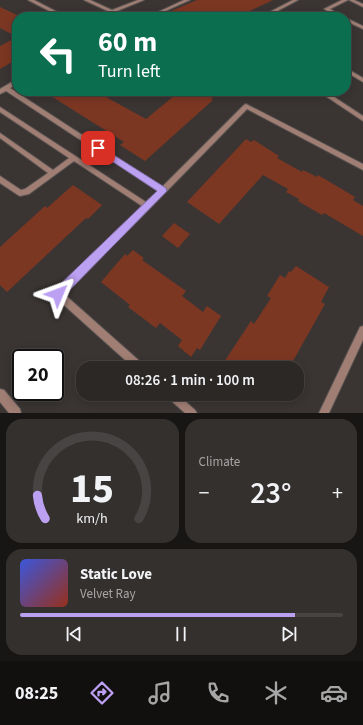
<!DOCTYPE html>
<meta charset="utf-8">
<style>
:root{--surface:#2c2826;--page:#34302e;--text:#f1f3f6;--muted:#a6a6a7;--line:#484443;--accent:#bca0f2}
body{margin:0;font-family:"Source Sans 3",sans-serif;background:var(--page);color:var(--text);height:100vh;display:flex;flex-direction:column;font-size:15px;white-space:nowrap}
*{box-sizing:border-box;margin:0}
p{font-size:13px;color:var(--muted)}
.icon{flex:none;width:22px;height:22px;fill:none;stroke:currentColor;stroke-width:2;stroke-linecap:round;stroke-linejoin:round}
.map{position:relative;height:413px;overflow:hidden}
.drawer{display:flex;flex-direction:column;gap:6px;padding:6px;background:#181615;flex:1}
.drawer>*{flex:none}
.hud{position:absolute;left:12px;top:12px;width:339px;height:84px;border-radius:16px;box-shadow:0 2px 10px #0003,0 0 0 1px var(--line);background:#0b6e4f;color:#fff;overflow:hidden}
.speed{position:absolute;left:12px;top:349px;display:flex;gap:8px;font-size:20px;font-weight:700;text-align:center}
.speed>*{display:grid;place-content:center;width:52px;height:52px;border-radius:50%;background:var(--surface);box-shadow:0 2px 10px #0003,0 0 0 1px var(--line);line-height:1}
.speed .limit{border:2px solid #111;border-radius:6px;background:#fff;color:#111}
.pin{position:absolute;display:grid;place-items:center;width:34px;height:34px;color:#fff;margin:-17px;border-radius:8px;box-shadow:0 2px 6px #0006}
.me{position:absolute;width:44px;margin:-22px;rotate:46deg;stroke-linejoin:round;filter:drop-shadow(0 0 3px #0008)}
.turn{display:flex;align-items:center;gap:14px;height:84px;padding:0 20px;font-size:18px}
.turn .icon{width:52px;height:52px;stroke-width:2.5}
.turn b{display:block;font-size:28px;line-height:34px}
.big{font-size:30px;font-weight:600;line-height:1.1}
.drawer .tile{flex:1;display:flex;flex-direction:column;justify-content:center;gap:6px;min-width:0;padding:0 14px;border-radius:16px;background:var(--page)}
.drawer .dial{align-items:center;gap:0}
.dial svg{height:104px;overflow:visible;fill:none;stroke:var(--line);stroke-width:7;stroke-linecap:round;text-anchor:middle}
.dial text{fill:var(--text);stroke:none}
.song{display:flex;align-items:center;gap:12px}
.cover{width:48px;height:48px;border-radius:6px;background:linear-gradient(135deg,hsl(230 70% 55%),hsl(10 70% 35%))}
.played{height:4px;border-radius:2px;background:linear-gradient(90deg,var(--accent) 85%,var(--line) 85%)}
.keys{display:flex;justify-content:space-around;direction:ltr}
.heat{display:flex;justify-content:space-between;align-items:center;font-size:22px;direction:ltr}
.drawer .tiles{flex:1;display:grid;gap:6px;grid-template-columns:1fr 1fr}
.tile:last-child{grid-column:span 2}
.trip{position:absolute;left:76px;top:361px;width:228px;height:40px;border-radius:16px;background:var(--surface);box-shadow:0 2px 10px #0003,0 0 0 1px var(--line);font-weight:600;line-height:40px;text-align:center}
.tab-bar{display:flex;height:64px;justify-content:space-around;align-items:center;background:#12100f;color:var(--muted)}
.tab-bar .icon{width:28px;height:28px}
.tab-bar .selected{color:var(--accent)}
.tab-bar b{font-size:18px;color:var(--text)}
.map>svg:first-child{display:block}
.building{fill:#7c3723}
.lines{fill:none;stroke-linecap:round;stroke-linejoin:round}
.service-casing{stroke:#585351;stroke-width:2}
.tertiary-casing{stroke:#585351;stroke-width:2}
.service{fill:#a07e74;fill-rule:evenodd}
.tertiary{fill:#a07e74;fill-rule:evenodd}
.route{fill:#bca0f2;stroke:#7a689d}
</style>
<div class="map">
<svg width="363" height="413" viewBox="0 0 363 413">
<rect width="100%" height="100%" fill="#3a3533"/>
<path class="building" d="M197,0H273L237,17H166L164,14Z
M0,7L17,15V59L0,69V46L17,37L0,28Z
M43,91H95L146,119L180,91H221L211,99L213,100L145,161L120,145L124,142Z
M246,139L251,142L254,140L279,156L277,158L302,172L303,170L317,177L318,175L355,197L353,200L363,206V236L324,213L322,215L298,201L299,199L286,192L288,189L263,175L219,224L187,202Z
M73,185L102,205L88,219L86,218L7,292L0,285V247L45,206L47,208Z
M174,223L190,234L178,248L162,236Z
M133,250L144,258L142,260L186,291L182,296L203,312L207,306L221,316L200,350L197,348L191,357L178,346L182,340L160,323L156,328L128,307L130,305L101,282L125,254L127,256Z
M296,266L329,287L321,302L325,304L289,368H232L224,362L251,321L254,324L271,298L267,296L280,275L285,278L289,271L291,272Z"/>
<g class="lines">
<g class="service-casing">
<path id="service" d="M28,0H34L67,17H61Z
M84,0H90L112,10L138,0H144L112,13Z
M184,0H190L161,13L165,17H160L156,13Z
M293,0H298L266,17H260Z
M342,0H348L330,9L344,17H338L324,9Z
M349,0H354L363,4V7Z
M346,18L363,26V29L346,21Z
M346,68L363,78V82L346,72Z
M17,79V84L10,88L162,187L244,105L246,104L363,164V170L247,109L165,193L64,294L144,365L146,368H134L55,297L54,294L55,291L142,206L74,161L29,194L20,196L18,195L0,183V176L21,190L25,189L48,173L0,138V133L53,170L69,158L0,112V107L146,202L158,191L6,91L0,94V89Z
M318,91H325L363,116V121Z
M363,326V340L329,413H319L360,327Z
M165,394H177L195,410L197,413H185L167,397Z"/>
</g>
<g class="tertiary-casing">
<path id="tertiary" d="M0,389L4,390L20,409L21,413H9L0,402Z"/>
</g>
<use href="#service" class="service"/>
<use href="#tertiary" class="tertiary"/>
</g>
<path class="route" d="M98,145L166,188L167,191L62,298L58,299L54,298L53,294L54,290L157,191L95,150L93,148Z"/>
</svg>
<div class="speed"><div class="limit">20</div></div>
<div class="pin" style="left:98px;top:148px;background:#d93025"><svg class="icon" aria-label="arrive" viewBox="0 0 24 24"><path d="M6 21V4h12l-3 4 3 4H6"/></svg></div>
<svg class="me" style="left:58px;top:294px" viewBox="-20 -20 40 40"><path d="M0-17L14 15 0 8-14 15z" fill="#bca0f2" stroke="#fff" stroke-width="4"/></svg>
<div class="trip">08:26 · 1 min · 100 m</div>
<div class="hud">
<div class="turn"><svg class="icon" aria-label="left" viewBox="0 0 24 24"><path d="M17 20v-9H6M10 6l-5 5 5 5"/></svg><div><b>60 m</b>Turn left</div></div>
</div>
</div>
<section class="drawer">
<div class="tiles">
<div class="tile dial"><svg viewBox="0 0 100 80">
<path d="M14 69A42 42 0 1 1 86 69"/>
<path d="M14 69A42 42 0 0 1 8 51" stroke="#bca0f2"/>
<text x="50" y="56" font-size="32" font-weight="700">15</text>
<text x="50" y="72" font-size="11">km/h</text>
</svg></div>
<div class="tile"><p>Climate</p>
<div class="heat"><a>−</a><b class="big">23°</b><a>+</a></div>
</div>
<div class="tile">
<div class="song"><i class="cover"></i><div><b>Static Love</b><p>Velvet Ray</p></div></div>
<div class="played"></div>
<div class="keys"><svg class="icon" aria-label="previous" viewBox="0 0 24 24"><path d="M18 5L8 12l10 7zM5 5v14"/></svg><svg class="icon" aria-label="pause" viewBox="0 0 24 24"><path d="M8 5v14M16 5v14"/></svg><svg class="icon" aria-label="next" viewBox="0 0 24 24"><path d="M6 5l10 7-10 7zM19 5v14"/></svg></div>
</div>
</div>
</section>
<nav class="tab-bar">
<b>08:25</b>
<svg class="icon selected" aria-label="directions" viewBox="0 0 24 24"><path d="M12 3l9 9-9 9-9-9zM9 14v-3h6M13 9l2 2-2 2"/></svg>
<svg class="icon" aria-label="music" viewBox="0 0 24 24"><path d="M9 18V5l10-2v13"/><circle cx="6" cy="18" r="3"/><circle cx="16" cy="16" r="3"/></svg>
<svg class="icon" aria-label="phone" viewBox="0 0 24 24"><path d="M5 4h4l2 5-3 2q2 4 5 5l2-3 5 2v4C11 20 4 13 5 4z"/></svg>
<svg class="icon" aria-label="climate" viewBox="0 0 24 24"><path d="M12 3v18M4 7l16 10M4 17L20 7"/></svg>
<svg class="icon" aria-label="car" viewBox="0 0 24 24"><path d="M5 17H2v-5l4-1 3-4h7l3 4 3 1v5h-3M9 17h6M6 11h13"/><circle cx="7" cy="17" r="2"/><circle cx="17" cy="17" r="2"/></svg>
</nav>
